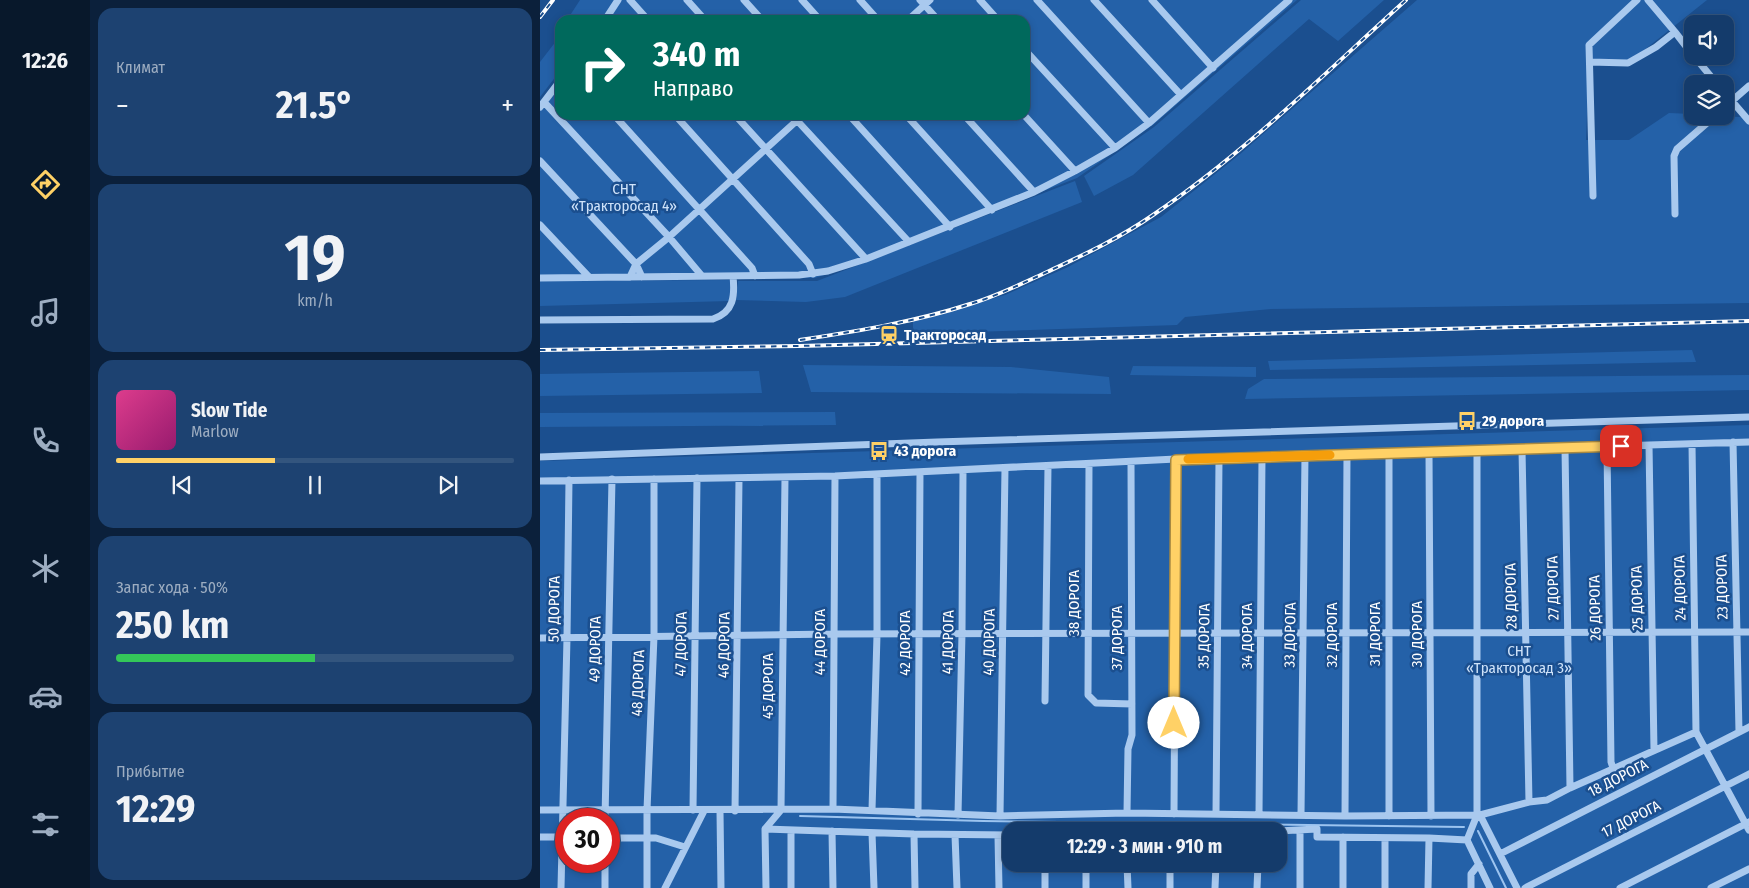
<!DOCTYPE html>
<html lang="ru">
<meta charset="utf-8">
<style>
:root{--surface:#143b6b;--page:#1d4271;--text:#f1f3f6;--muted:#9dadc1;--line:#33557e;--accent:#ffd166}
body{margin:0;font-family:"Fira Sans Condensed",sans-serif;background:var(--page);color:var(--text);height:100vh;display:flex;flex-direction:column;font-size:19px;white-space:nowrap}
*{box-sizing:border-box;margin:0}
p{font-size:16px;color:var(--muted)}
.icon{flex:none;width:28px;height:28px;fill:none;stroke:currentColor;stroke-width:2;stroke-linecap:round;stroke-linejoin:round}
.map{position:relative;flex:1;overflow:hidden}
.sheet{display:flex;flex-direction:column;gap:8px;padding:8px;background:#0b203b;width:450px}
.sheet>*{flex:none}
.banner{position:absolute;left:15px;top:15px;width:475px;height:105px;border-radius:15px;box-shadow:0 2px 8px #0003,0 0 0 1px var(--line);background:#00695c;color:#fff;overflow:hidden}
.buttons{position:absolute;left:1144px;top:15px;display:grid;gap:10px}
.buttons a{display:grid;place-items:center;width:50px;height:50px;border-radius:10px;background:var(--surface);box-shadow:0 2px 8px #0003,0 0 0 1px var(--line);font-size:25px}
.speed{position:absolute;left:15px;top:808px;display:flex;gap:10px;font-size:25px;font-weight:700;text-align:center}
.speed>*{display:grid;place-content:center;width:65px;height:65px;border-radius:50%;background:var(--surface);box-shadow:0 2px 8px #0003,0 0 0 1px var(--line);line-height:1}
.speed .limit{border:8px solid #d22;background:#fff;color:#111}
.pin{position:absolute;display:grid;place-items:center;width:42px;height:42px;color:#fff;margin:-21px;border-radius:10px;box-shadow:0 2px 8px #0006}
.me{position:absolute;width:55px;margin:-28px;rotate:0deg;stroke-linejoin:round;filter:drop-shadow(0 0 4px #0008)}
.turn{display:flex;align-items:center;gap:18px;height:105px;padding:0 15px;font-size:22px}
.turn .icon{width:65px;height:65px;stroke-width:2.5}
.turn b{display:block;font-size:35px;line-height:42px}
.big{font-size:38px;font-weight:700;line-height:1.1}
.sheet .widget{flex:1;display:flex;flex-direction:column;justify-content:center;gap:8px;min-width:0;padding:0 18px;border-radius:15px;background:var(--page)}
.sheet .dial{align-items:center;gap:0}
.dial b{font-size:65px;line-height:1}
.song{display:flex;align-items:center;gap:15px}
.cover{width:60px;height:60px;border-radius:8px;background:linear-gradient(135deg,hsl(330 70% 55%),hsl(320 70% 35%))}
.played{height:5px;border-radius:2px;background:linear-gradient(90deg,var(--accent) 40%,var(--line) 40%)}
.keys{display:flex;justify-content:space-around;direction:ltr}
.heat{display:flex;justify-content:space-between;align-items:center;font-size:28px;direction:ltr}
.charge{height:8px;border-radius:4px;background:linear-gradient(90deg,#34c759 50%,var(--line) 0)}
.trip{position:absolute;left:462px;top:822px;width:285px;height:50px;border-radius:15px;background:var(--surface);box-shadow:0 2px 8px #0003,0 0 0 1px var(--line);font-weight:700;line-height:50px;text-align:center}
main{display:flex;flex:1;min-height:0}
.tabs{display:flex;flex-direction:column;width:90px;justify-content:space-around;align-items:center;background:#08182b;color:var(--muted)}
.tabs .icon{width:35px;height:35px}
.tabs .on{color:var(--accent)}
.tabs b{font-size:22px;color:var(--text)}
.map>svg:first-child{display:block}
.green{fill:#2461a8;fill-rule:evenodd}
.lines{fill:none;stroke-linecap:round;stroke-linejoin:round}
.stream{stroke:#9cc4f0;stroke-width:2}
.minor{stroke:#a9c9ee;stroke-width:7}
.rail-casing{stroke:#fff;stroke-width:4}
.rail{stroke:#1b4f8f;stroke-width:2;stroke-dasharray:5.5;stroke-linecap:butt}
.route-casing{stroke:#a68842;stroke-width:12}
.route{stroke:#ffd166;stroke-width:9}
.slow{stroke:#f59e0b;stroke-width:9}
.labels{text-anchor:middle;stroke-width:5;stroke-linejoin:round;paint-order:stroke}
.park-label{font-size:15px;fill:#cfe3fa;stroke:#1b4f8f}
.poi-label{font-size:15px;font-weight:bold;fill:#fff;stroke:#1b4f8f;text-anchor:start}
.street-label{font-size:15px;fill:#fff;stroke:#1b4f8f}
</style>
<main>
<nav class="tabs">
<b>12:26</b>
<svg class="icon on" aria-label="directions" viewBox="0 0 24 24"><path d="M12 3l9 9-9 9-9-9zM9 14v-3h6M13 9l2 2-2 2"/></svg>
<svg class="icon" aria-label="music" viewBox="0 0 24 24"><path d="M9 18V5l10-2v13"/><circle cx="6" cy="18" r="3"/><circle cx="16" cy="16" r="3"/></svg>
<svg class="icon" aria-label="phone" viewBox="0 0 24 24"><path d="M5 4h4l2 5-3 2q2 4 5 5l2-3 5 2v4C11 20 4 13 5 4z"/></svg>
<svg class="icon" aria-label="climate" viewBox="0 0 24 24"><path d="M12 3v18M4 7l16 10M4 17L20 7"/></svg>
<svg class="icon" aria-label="car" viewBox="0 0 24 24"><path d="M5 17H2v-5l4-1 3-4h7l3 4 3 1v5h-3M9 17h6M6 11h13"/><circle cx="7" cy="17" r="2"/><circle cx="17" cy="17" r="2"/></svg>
<svg class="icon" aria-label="filters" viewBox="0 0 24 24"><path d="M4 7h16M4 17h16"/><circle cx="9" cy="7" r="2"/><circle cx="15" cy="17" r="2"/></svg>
</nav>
<section class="sheet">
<div class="widget"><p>Климат</p>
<div class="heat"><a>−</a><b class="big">21.5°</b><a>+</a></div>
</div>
<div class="widget dial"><b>19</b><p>km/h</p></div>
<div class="widget">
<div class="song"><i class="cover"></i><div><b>Slow Tide</b><p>Marlow</p></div></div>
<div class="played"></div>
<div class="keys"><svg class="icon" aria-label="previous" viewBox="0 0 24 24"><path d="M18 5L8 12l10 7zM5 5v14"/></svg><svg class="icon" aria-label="pause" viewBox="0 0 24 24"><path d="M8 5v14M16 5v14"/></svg><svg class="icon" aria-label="next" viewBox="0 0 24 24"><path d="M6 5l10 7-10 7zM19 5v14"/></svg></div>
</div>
<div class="widget"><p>Запас хода · 50%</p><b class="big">250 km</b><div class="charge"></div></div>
<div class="widget"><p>Прибытие</p><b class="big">12:29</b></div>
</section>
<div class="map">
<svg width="1209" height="888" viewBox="0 0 1209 888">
<rect width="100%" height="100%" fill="#1b4f8f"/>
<path class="green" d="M40,0H757L613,125L537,178L322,262L275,278L0,279V102L20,75V115H485V20H27Z
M761,0H844L798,41L769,19L593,175L554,196L544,176L614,127Z
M877,0H1167L1088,63L1049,62L1046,140H1089L1129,113L1152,114V116L1203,117L1209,124V303L731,309L645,317L637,325L373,334V321L465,295L528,267L621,217L699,155Z
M20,36V71L0,97V62Z
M535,181L542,202L305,297L266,302L196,300L198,281H277Z
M191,280L190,301L0,306V281Z
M1152,350L1156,362L730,370L728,361Z
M263,365L471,367L569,377L571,394L271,392Z
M593,366L716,367V377L590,375Z
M219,371L222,393L0,396V374Z
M1209,375V390L705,399L708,389L724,379Z
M295,412L296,425L0,427V413Z
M1209,425V888H0V461ZM26,819H69V861H26ZM471,831H739V864H471Z"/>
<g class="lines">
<path class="stream" d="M260,816L443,821L924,827
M938,831L966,888"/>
<path class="minor" d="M90,0L108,20
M147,0L165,20
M204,0L222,20
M262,0L280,20
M320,0L338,20
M380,0L398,20
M440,0L458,20
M497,0L609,123
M554,0L641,95
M612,0L673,68
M1108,0L1135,32
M65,20L78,0
M368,20L390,0
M485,50L575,148
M1154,56L1177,84
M1050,62L1088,63L1116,47L1135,32L1152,54
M1185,93L1209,121
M4,102L129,237L162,276
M0,107L20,81
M1185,107L1209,86
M74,115L212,268L215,276
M135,115L269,264L273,274
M195,115L326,259
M252,115L369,242
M309,115L410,227
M366,115L452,210
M424,115L494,192
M484,115L535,171
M0,161L96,264L102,277
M1053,196L1049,45L1097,0
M1135,214L1134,156L1137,149L1175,116
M0,225L49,277
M90,277L96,264L129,237L263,115
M0,278L259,275L288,271L326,259L494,192L535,171L575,148L609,123L749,0
M0,320L173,319C194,312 195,296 193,276
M1193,442L1199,732
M1152,444L1156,732L1209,830
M1109,445L1114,750
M1067,447L1071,762L1073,768
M1025,448L1030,788
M982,450L989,802
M889,452L891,816
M0,457L397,442L1209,417
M549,465L548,695L556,703L592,704
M0,481L295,476L636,459L1209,442
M0,638L294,634L1209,632
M505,701L508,466
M293,809L295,476
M0,810L293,809L460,816L587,813L805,816L940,815L977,888
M153,810L157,478
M332,810L337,635V474
M180,811L181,888
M195,811L199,479
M587,813L588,749L592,735L591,462
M378,814L380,472
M634,814L636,459
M676,814L679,459
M418,815L422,633L423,470
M719,815L722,457
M761,815L765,455
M940,815L989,802L1007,800L1030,788L1156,732
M460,816L465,468
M805,816L807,454
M849,816V453
M65,819L72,479
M225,829L374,834L471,835
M251,830V888
M292,831L293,888
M738,831L777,829V837L889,838L927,840
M332,833L334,888
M374,834L375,888
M415,835L417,888
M458,836L459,888
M0,837H25
M803,837V888
M69,838H116L145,847
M927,840L937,815V451
M927,840L950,888
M960,854L1209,727
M546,864V888
M587,864L588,888
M630,864V888
M21,888L27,638L29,480
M65,888V861
M107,888V810L114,636V479
M125,888L164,811
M226,888L225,829L241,810L245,478
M505,888V864
M675,888L676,864
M717,888L718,864
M760,888V830
M845,888V838
M888,888L889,838
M931,888V874L939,864
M985,888L1209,774
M1080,888L1209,822
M1171,888L1209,869"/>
<g class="rail-casing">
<path id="rail" d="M0,17L13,0
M260,340C317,331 375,322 430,304C457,296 481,284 507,272C543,255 580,238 613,215C705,153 784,74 866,0
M0,350L259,346L1209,321"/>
</g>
<use href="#rail" class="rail"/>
</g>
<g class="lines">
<g class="route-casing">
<path id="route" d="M634,723L636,460L1081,446"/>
</g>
<use href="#route" class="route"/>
<path class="slow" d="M648,459L790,455"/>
</g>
<defs>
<g id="station-bare" transform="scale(1.5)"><path d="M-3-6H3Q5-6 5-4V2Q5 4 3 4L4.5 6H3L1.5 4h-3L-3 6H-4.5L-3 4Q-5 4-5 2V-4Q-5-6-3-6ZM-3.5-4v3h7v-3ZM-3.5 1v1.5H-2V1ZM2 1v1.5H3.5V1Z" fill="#ffd166" stroke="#1b4f8f" stroke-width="2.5" paint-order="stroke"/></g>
<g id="bus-bare" transform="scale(1.5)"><path d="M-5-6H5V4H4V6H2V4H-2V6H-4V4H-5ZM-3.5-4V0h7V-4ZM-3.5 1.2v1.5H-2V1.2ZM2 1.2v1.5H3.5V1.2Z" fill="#ffd166" stroke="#1b4f8f" stroke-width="2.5" paint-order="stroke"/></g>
</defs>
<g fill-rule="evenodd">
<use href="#station-bare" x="349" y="335"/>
<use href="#bus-bare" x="927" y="421"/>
<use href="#bus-bare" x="339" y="451"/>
</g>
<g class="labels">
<g class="park-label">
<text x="84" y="194">СНТ<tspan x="84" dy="17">«Тракторосад 4»</tspan></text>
<text x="979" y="656">СНТ<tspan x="979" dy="17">«Тракторосад 3»</tspan></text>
</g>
<g class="poi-label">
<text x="364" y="340">Тракторосад</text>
<text x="942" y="426">29 дорога</text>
<text x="354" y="456">43 дорога</text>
</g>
<g class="street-label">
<text transform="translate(1182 587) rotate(-91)" y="5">23 ДОРОГА</text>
<text transform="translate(1013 588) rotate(-91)" y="5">27 ДОРОГА</text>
<text transform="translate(1140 588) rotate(-91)" y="5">24 ДОРОГА</text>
<text transform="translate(971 596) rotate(-91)" y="5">28 ДОРОГА</text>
<text transform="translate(1097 598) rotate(-91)" y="5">25 ДОРОГА</text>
<text transform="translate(534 603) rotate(-90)" y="5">38 ДОРОГА</text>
<text transform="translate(1055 608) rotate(-91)" y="5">26 ДОРОГА</text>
<text transform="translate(14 609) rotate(-89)" y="5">50 ДОРОГА</text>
<text transform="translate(835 634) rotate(-90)" y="5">31 ДОРОГА</text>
<text transform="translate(877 634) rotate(-90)" y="5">30 ДОРОГА</text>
<text transform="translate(750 635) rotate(-89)" y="5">33 ДОРОГА</text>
<text transform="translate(792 635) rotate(-90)" y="5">32 ДОРОГА</text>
<text transform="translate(664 636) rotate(-89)" y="5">35 ДОРОГА</text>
<text transform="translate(707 636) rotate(-90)" y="5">34 ДОРОГА</text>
<text transform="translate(577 638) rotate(-90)" y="5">37 ДОРОГА</text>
<text transform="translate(280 642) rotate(-90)" y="5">44 ДОРОГА</text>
<text transform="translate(408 642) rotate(-89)" y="5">41 ДОРОГА</text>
<text transform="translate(449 642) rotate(-89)" y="5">40 ДОРОГА</text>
<text transform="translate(365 643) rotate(-90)" y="5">42 ДОРОГА</text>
<text transform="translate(141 644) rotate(-89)" y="5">47 ДОРОГА</text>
<text transform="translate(184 645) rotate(-89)" y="5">46 ДОРОГА</text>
<text transform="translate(55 649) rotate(-89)" y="5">49 ДОРОГА</text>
<text transform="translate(98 683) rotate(-88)" y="5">48 ДОРОГА</text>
<text transform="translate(228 686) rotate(-90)" y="5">45 ДОРОГА</text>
<text transform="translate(1078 778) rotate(-27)" y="5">18 ДОРОГА</text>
<text transform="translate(1091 819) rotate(-27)" y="5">17 ДОРОГА</text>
</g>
</g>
</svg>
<div class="buttons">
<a><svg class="icon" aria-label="sound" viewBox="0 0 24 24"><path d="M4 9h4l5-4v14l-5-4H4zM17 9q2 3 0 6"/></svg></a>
<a><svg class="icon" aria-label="layers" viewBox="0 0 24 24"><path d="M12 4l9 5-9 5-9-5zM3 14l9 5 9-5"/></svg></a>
</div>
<div class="speed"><div class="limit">30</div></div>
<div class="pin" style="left:1081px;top:446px;background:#d93025"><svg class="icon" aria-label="arrive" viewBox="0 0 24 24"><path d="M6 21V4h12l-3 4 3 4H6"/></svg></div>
<svg class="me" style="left:634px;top:723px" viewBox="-20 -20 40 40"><circle r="19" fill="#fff"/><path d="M0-13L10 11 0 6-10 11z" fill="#ffd166"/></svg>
<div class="trip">12:29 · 3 мин · 910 m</div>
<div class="banner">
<div class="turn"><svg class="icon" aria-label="right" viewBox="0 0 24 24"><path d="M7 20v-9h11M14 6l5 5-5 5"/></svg><div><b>340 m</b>Направо</div></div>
</div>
</div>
</main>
